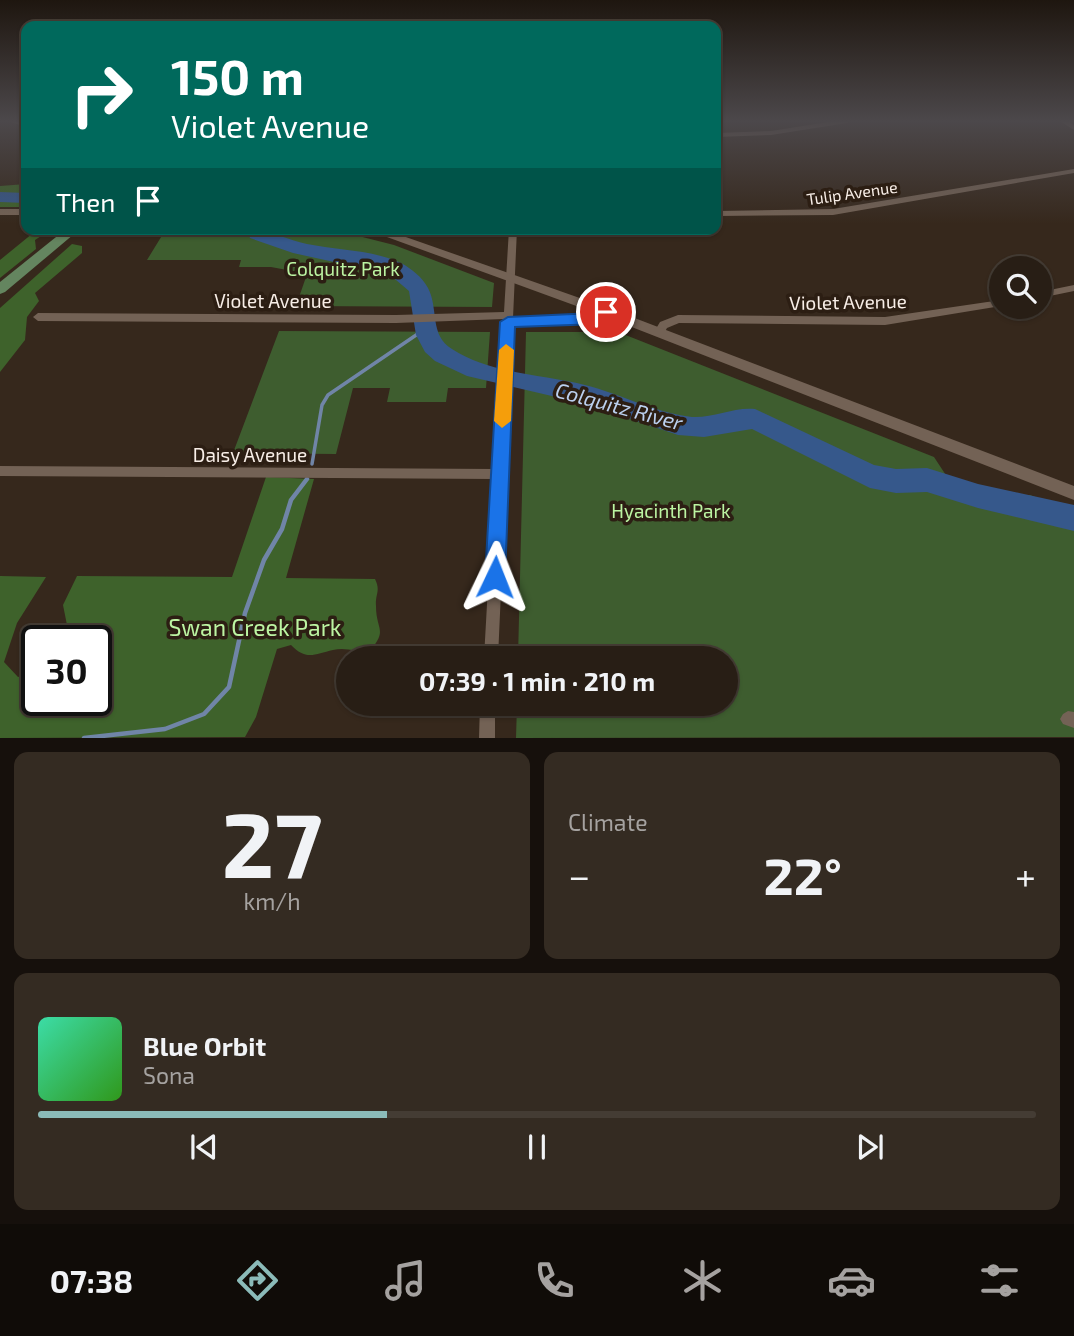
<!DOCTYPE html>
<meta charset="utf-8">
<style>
:root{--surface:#281e15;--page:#342b22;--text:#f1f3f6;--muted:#a5a2a0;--line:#443c34;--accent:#8bbbb9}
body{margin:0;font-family:"Exo 2",sans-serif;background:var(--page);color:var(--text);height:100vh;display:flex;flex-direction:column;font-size:26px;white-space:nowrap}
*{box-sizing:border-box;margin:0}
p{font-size:23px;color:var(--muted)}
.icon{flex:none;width:38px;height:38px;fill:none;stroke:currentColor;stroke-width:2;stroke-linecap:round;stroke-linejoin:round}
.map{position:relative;height:738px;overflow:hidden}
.drawer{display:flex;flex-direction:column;gap:14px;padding:14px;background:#16100c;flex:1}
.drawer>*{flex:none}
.banner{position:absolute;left:21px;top:21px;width:700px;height:214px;border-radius:14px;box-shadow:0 2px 5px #0004,0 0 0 2px var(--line);background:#00695c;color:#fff;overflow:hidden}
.controls{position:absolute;left:989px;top:256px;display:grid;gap:14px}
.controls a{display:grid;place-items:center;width:63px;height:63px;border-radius:50%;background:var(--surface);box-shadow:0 2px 5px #0004,0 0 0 2px var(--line);font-size:35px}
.speed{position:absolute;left:21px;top:625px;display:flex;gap:14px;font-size:35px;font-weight:700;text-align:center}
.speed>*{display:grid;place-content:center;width:91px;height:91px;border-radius:50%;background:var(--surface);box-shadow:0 2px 5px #0004,0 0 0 2px var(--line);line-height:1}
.speed .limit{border:4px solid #111;border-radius:10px;background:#fff;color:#111}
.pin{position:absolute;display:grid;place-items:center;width:60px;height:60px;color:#fff;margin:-30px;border:4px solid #fff;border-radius:50%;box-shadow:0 2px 7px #0007}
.me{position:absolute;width:77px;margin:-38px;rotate:2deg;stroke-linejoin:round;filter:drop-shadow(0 0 5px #0008)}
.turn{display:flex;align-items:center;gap:24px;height:147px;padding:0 35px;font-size:32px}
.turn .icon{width:91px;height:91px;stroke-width:2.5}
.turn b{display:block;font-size:49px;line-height:60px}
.then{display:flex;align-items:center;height:66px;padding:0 35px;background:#0003;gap:14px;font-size:26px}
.big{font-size:52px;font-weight:700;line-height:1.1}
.drawer .widget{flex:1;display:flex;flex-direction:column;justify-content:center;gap:10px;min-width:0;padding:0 24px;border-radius:14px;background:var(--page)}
.drawer .dial{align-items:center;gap:0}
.dial b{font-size:91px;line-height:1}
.song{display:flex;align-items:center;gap:21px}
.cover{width:84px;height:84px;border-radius:10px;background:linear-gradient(135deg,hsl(160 70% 55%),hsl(110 70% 35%))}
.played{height:7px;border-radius:4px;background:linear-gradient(90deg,var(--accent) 35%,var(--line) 35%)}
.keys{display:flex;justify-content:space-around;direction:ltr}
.heat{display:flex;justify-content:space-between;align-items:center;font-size:38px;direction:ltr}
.drawer .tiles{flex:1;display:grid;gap:14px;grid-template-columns:1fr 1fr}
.widget:last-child{grid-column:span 2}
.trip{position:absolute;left:336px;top:646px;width:402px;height:70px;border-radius:35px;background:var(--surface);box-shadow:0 2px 5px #0004,0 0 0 2px var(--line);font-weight:700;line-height:70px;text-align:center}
.dock{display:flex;height:112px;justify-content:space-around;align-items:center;background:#100c08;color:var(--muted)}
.dock .icon{width:49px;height:49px}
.dock .active{color:var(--accent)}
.dock b{font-size:32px;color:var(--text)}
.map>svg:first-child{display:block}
.green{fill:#3e5d2f}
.forest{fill:#3e622b}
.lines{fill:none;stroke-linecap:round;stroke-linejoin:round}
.stream-far1{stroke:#7085a7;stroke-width:3.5}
.stream{stroke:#7085a7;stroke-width:4.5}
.river{fill:#36588b;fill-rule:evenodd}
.minor{fill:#736255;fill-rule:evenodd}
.secondary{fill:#736255;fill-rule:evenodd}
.primary{fill:#64855f;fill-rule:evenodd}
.route{fill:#1a73e8;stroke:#114b97;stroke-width:2}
.slow{fill:#f59e0b}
.labels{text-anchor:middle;stroke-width:7;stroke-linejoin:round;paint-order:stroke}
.far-street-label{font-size:16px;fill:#f8eee7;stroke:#2c1e13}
.park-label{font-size:19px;fill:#bcf4a2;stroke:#2c1e13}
.street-label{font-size:19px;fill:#f8eee7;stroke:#2c1e13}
.water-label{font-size:21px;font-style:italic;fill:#bbd0ef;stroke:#2c1e13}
.near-park-label{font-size:23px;fill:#bcf4a2;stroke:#2c1e13}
</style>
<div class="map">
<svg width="1074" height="738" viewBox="0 0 1074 738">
<rect width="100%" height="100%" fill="#36281c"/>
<path class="green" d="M166,229H331L394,245L494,283L492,307L296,306L306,277L303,273L271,267H239L241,260H147Z
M279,331L490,332L486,388H448L446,402H387L390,388H353L336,454L233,453Z
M526,332H618L934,457L959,495H1030L1074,512V737L516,738L517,704H726V658H518Z"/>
<path class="forest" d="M26,184V207H0V186Z
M38,229H52L35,240L36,249L0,278V260Z
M72,244L82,246V253L35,293L39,301L27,317L25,340L0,372V308Z
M266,477L314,479L286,578L375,579C381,591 375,594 376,606C376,631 389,629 368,653C357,651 344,647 333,650C315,654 306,661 291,645L277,649L256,717L245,737L0,738V576L46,577L17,623L4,662L18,677L37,670V700H96V640H65L69,635L63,605L77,576L232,577Z"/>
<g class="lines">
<path class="stream-far1" d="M312,464L322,405L328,395L425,329"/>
<path class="stream" d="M84,738L165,729L204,714L229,687L245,613L264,560L282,529L291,500L307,479"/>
<path class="river" d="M0,192L26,193V203L0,202Z
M246,229C267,229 285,239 307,244C337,250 373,250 401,263C412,269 422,277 428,288C439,309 429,335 452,349C490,374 542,374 585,385C621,394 655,413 692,417C714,418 733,407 755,409L874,465L896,469L927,468L978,484L1074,505V531L978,508L927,492L896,493L870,488L752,429L704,437L678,435L586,404L467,376L435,361L425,352L416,335L409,291L389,274L293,253L250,238Z"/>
<path class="minor" d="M10,121L26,123V127L11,122Z
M834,121H850L847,123L771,135L716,137V133L771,131Z
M1060,121H1068L1074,125V130Z
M1074,169V173L833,215L716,216V211L833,209Z
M509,229H517L513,318L597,316L606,309L611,312L602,322L599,323L513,325L498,658H484L494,479L0,476V466L495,469L504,319L396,323L38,321L33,317L38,313L396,315L504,312Z
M1074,285V291L1040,298V292Z
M1001,300V306L885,325L679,323L667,328L663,335L659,336L654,332L660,322L678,315L885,317Z
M480,704H495V738H479Z
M1068,711L1074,712V728L1063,724L1060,719L1063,714Z"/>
<path class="secondary" d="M0,209H26V215H0Z
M365,229H383L611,309L1074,486V500L601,315Z"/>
<path class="primary" d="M66,229H80L5,292L0,294V282Z"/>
</g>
<linearGradient id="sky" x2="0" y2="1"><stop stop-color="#1e160f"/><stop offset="0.54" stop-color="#4c484b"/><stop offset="1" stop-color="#4c484b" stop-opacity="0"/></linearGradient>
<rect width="1074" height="224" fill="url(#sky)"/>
<path class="route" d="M606,307L613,312L599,324L515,327L505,577L502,584L495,587L488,584L485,577L500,322L508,317L595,313Z"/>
<path class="slow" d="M506,344L514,350L511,421L502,428L494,421L499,350Z"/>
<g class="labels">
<g class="far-street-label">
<text transform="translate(852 193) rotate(-8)" y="6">Tulip Avenue</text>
</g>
<g class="park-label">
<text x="343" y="276">Colquitz Park</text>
<text x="671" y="518">Hyacinth Park</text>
</g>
<g class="street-label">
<text x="273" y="308">Violet Avenue</text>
<text transform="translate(848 302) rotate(-1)" y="7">Violet Avenue</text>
<text x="250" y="462">Daisy Avenue</text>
</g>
<g class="water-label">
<text transform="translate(619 407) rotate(15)" y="7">Colquitz River</text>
</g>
<g class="near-park-label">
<text x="255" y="636">Swan Creek Park</text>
</g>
</g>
</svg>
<div class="controls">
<a><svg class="icon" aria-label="search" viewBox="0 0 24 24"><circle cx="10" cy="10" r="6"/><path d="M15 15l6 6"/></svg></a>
</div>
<div class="speed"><div class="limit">30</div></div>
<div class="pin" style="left:606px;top:312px;background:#d93025"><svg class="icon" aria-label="arrive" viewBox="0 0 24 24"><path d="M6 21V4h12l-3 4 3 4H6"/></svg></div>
<svg class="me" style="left:495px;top:577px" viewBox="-20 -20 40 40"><path d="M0-17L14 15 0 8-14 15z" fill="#1a73e8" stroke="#fff" stroke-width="4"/></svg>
<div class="trip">07:39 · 1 min · 210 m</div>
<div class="banner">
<div class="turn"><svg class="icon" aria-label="right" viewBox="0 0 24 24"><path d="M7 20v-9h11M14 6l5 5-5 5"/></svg><div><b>150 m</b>Violet Avenue</div></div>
<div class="then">Then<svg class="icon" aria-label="arrive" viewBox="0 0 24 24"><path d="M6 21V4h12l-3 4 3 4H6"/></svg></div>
</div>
</div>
<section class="drawer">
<div class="tiles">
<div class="widget dial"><b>27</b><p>km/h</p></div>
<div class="widget"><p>Climate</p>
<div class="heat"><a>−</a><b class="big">22°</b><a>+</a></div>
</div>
<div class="widget">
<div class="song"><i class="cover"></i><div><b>Blue Orbit</b><p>Sona</p></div></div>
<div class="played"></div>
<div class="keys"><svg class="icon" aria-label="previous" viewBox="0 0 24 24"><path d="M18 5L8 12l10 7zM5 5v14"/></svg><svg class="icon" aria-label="pause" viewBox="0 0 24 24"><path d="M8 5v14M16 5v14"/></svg><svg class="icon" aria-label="next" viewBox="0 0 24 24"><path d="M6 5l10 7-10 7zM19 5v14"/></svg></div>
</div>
</div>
</section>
<nav class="dock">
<b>07:38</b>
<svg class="icon active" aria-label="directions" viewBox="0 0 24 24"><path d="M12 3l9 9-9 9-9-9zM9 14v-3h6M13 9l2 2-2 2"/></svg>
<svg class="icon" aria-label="music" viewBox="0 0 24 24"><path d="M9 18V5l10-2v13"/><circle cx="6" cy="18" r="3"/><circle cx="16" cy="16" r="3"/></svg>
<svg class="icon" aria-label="phone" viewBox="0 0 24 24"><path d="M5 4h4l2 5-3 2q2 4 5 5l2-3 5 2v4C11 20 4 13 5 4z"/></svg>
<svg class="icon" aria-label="climate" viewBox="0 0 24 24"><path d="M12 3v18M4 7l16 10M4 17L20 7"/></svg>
<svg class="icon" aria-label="car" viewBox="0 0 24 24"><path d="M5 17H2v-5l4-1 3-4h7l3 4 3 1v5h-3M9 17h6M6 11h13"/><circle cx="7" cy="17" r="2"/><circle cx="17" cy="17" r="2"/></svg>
<svg class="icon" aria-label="filters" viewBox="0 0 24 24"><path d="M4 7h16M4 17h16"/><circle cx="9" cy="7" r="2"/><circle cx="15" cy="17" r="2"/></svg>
</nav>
